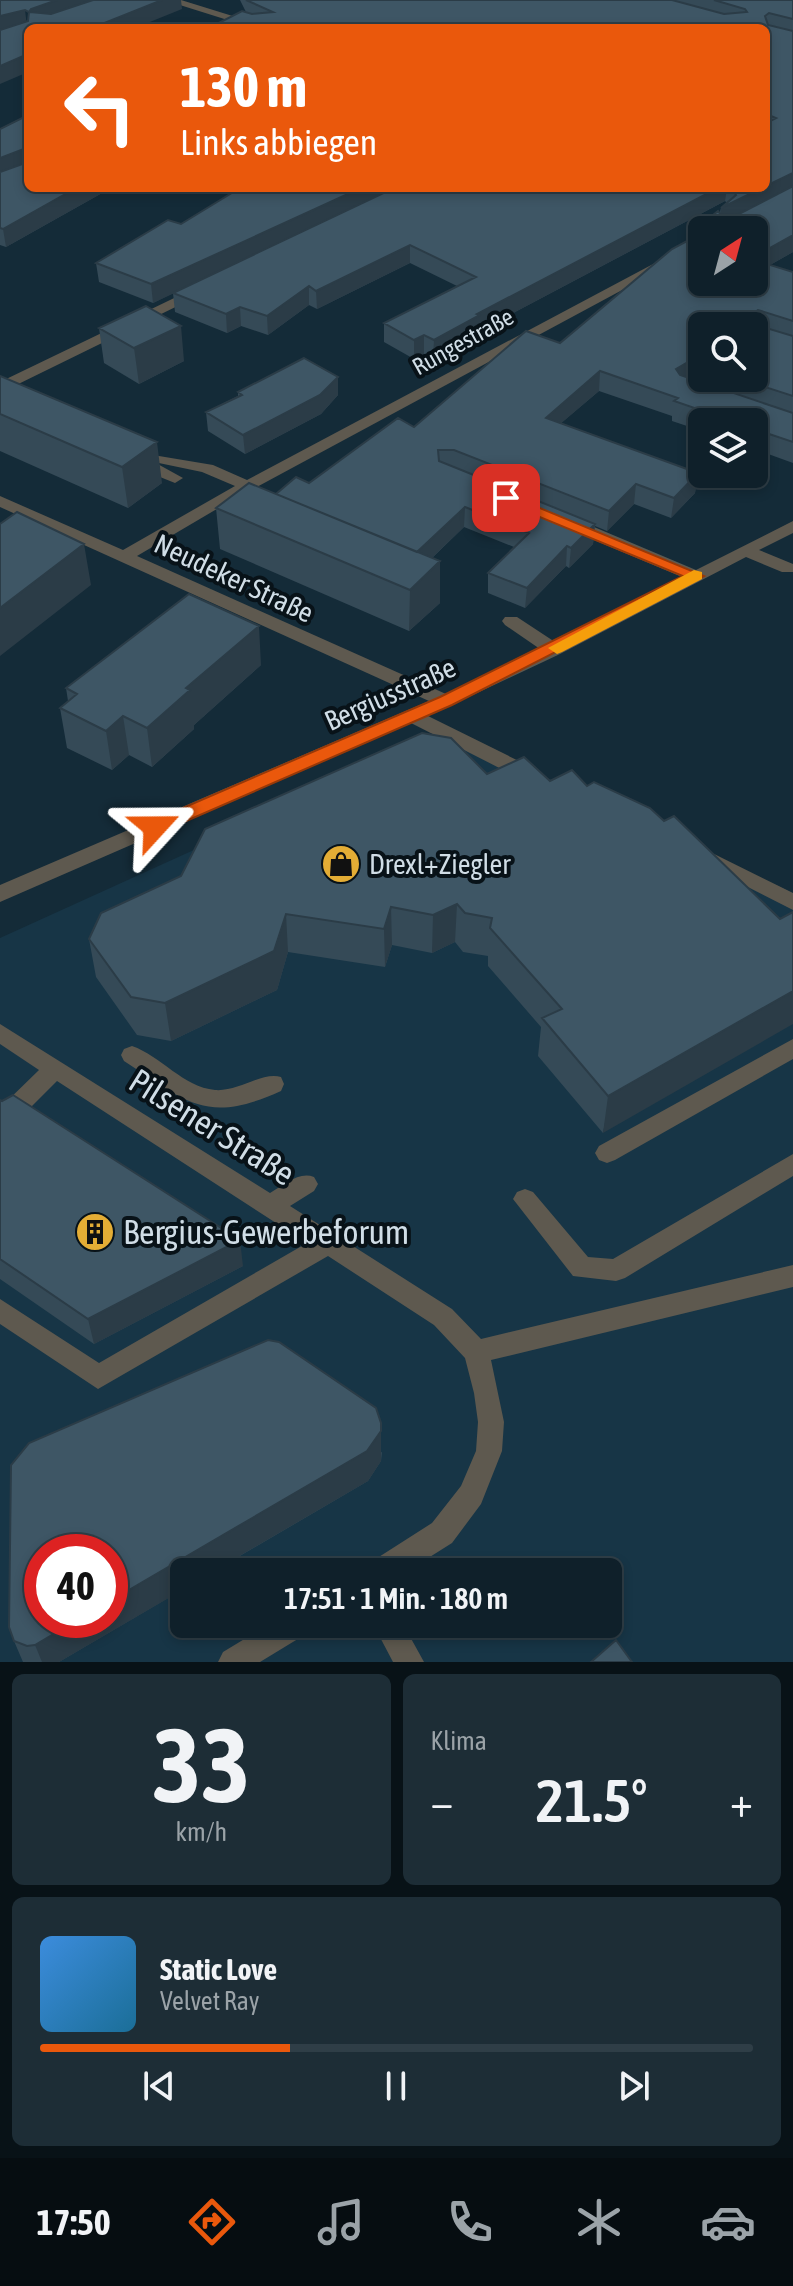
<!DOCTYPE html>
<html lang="de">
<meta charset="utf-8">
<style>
:root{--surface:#0f202a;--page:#1d2d36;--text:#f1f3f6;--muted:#9ba3a8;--line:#2f3e47;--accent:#ea580c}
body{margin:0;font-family:"Asap Condensed",sans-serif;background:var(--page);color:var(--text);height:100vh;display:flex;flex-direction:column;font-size:30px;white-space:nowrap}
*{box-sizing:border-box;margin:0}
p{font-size:26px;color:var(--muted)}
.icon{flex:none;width:44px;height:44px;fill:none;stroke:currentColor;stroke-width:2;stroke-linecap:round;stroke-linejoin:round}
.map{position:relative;height:1662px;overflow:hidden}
.drawer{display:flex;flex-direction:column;gap:12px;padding:12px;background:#081217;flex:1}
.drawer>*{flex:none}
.top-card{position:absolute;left:24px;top:24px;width:746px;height:168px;border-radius:12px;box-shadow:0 4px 12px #0003,0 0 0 2px var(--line);background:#ea580c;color:#fff;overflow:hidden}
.needle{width:52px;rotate:36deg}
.tools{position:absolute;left:688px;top:216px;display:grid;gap:16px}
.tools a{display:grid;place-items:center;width:80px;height:80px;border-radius:12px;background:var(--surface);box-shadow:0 4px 12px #0003,0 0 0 2px var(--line);font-size:40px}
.speed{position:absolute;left:24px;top:1534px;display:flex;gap:16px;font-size:40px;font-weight:700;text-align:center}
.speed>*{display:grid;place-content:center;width:104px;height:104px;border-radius:50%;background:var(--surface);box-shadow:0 4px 12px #0003,0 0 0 2px var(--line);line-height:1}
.speed .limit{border:12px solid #d22;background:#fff;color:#111}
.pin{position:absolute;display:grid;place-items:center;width:68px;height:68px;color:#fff;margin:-34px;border-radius:16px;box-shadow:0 4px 12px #0006}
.me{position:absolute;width:88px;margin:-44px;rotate:66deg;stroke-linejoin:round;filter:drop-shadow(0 0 6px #0008)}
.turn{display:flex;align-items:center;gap:28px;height:168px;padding:0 24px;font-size:36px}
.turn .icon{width:104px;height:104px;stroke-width:2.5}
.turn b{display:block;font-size:56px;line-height:68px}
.big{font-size:60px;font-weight:600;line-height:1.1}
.drawer .card{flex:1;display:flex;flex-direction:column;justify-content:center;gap:12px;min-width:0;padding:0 28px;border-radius:12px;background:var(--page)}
.drawer .dial{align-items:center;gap:0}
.dial b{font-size:104px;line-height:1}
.song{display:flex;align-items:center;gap:24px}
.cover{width:96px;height:96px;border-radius:12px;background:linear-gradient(135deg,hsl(210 70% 55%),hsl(200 70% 35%))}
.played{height:8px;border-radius:4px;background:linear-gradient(90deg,var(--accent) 35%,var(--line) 35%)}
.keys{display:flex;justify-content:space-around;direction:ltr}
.heat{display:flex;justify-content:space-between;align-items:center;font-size:44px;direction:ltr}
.drawer .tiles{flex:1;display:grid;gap:12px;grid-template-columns:1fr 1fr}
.card:last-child{grid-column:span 2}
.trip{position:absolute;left:170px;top:1558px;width:452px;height:80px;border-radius:12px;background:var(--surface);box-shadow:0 4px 12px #0003,0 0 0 2px var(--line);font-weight:600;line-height:80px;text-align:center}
.tabs{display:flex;height:128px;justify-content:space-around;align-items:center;background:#060d11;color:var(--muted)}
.tabs .icon{width:56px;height:56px}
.tabs .on{color:var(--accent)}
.tabs b{font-size:36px;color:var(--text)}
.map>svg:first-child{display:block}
.built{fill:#173546;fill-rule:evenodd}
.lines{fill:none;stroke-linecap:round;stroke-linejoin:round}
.minor{fill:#5e594f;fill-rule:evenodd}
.wall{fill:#354a57;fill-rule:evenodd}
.shaded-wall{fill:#2b3c47}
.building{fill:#3e5665;stroke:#2b3c47;stroke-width:2}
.route{fill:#ea580c;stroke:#983908;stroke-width:2}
.slow{fill:#f59e0b}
.labels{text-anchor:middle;stroke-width:8;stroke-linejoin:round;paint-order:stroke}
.far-street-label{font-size:24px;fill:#d0dde6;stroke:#081218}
.street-label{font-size:28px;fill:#d0dde6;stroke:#081218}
.poi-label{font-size:28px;fill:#d0dde6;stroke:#081218;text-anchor:start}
.near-street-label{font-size:34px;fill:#d0dde6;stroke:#081218}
.near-poi-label{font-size:34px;fill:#d0dde6;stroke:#081218;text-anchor:start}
</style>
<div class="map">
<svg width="793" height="1662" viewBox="0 0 793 1662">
<rect width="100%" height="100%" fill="#142b38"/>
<path class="built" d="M451,733L793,893V1662H0V938ZM42,1552H110V1620H42ZM184,1572H608V1624H184Z"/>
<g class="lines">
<path class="minor" d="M164,0H181L271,28H253Z
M702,238V247L227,503L137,556L446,694L540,649L505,625L502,621L505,617H517L555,642L682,577L563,527L561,523L563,519H575L696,570L793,521V533L759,550L793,564V572H782L746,557L560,654L428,716L537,770L540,775L537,780H523L411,723L0,902V885L429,701L0,507V496L123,550L235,486L202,472L154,462L183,478L175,483L140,469L138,466L141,453L213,465L247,480Z
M197,287L202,288V294L0,393V382Z
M704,849L793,893V910L697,861L694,856L697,851Z
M0,1024L270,1193C284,1185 299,1171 314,1177L318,1184L314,1191L290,1206L452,1309L481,1339L793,1265V1287L491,1360L504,1422L502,1451L481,1504L452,1543L406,1572H367L371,1562L432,1523L461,1486L476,1451L478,1422L474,1393L465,1358L434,1325L328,1256L98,1389L0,1324V1299L99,1363L307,1243L57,1081L16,1122L8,1125L0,1122V1108L39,1070L0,1044Z
M793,1039V1059L615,1160L607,1163L599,1160L595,1153L599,1146Z
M132,1046C161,1056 183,1087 215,1090C238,1092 263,1071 281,1077L284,1084L281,1091C206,1125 187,1102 124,1061L121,1055L124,1049Z
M793,1154V1176L625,1278L616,1281L573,1276L513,1199L517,1192L525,1189L533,1192L588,1257L613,1259Z
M269,1624H310L306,1634L260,1662H218L223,1652Z
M373,1624H403L424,1662H393Z"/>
</g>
<path class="wall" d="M240,0H793V252L770,265L793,272V463L754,449V422H702V431L672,421V416L599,391L561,423L698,473L695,493L671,518L634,504L607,531L595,526L593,544L569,568L566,566L525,608L488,593V573L514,547L464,527L432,558L440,603L409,631L220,549L216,508L276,494L309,483L414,427L560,343L702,282L721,208L727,203L725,201L479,331V334L433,359L424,354L414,359L384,342V323L457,286L410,263L317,309L309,305L268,335L241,326L227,333L175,312L173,293L153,303L99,282L96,263L181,224L240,188H766V28H209L246,12ZM702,326L754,378H702Z
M28,115V188H111L6,247L0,245V129Z
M99,328L184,361L139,384L104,363Z
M0,376L162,483L128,508L0,451Z
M338,377V395L321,414L245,454L208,431L206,412L238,396V392Z
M261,665L194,725V729L152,767L129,755L112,770L67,748L60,708L68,701L66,688Z
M487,774L587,786L664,821L603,1133L538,1056L541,1027L488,966V956L463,952L455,942L432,953L392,945L385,967L288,952L277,990L171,1041L137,1035L96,977L89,939Z
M0,1100L243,1266L94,1344L0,1279Z
M382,1452L381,1461L368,1481L59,1662H23L14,1641Z"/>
<path class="shaded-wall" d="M57,0H109L33,25L29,12L31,9Z
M162,0H181L182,9L135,28H92Z
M25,10L27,26L0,34V16Z
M28,54V72L0,84V66Z
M24,149L27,167L0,177V158Z
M793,173V189L718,226L721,208L762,188H766V186Z
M76,188H111L6,247L3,229Z
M361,188H400L153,303L151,284Z
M718,188H727L725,201L479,331V334L433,359L434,340L477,314Z
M793,235V252L754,274V257Z
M410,245V263L317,309L316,291Z
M309,286V305L268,335L267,316Z
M240,307L241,326L227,333L226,314Z
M181,326L184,361L139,384L134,348Z
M424,335V354L414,359V340Z
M688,362L686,381L676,369Z
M600,371L599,391L545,437L546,418Z
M338,377V395L321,414L245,454L243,435Z
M157,442L162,483L128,508L122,467Z
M698,473L695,493L671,518L674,498Z
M636,484L634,504L607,531L609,511Z
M465,507L464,527L417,572V552Z
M595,524L593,544L569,568L571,548Z
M84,544L91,585L0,656V608Z
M567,546L566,566L525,608L527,588Z
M440,561V603L409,631L410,590Z
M259,626L261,665L194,725V729L152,767L147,728L186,688Z
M123,716L129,755L112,770L106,731Z
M457,904L455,942L432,953L433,915Z
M391,907L392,945L385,967L384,929Z
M286,914L288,952L277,990L171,1041L165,1003Z
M793,991V1024L603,1133L608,1096Z
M240,1240L243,1266L94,1344L88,1319Z
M381,1423V1461L368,1481L212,1572H184V1589L59,1662H42L35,1645L77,1620H110V1601Z"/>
<path class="building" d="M0,0H57L31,9L29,12L51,14L93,0H162L92,28H28V54L0,66V30L28,21L29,12L25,10L0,16Z
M246,0H672L724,14L747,12L745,9L714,0H793V19L769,13L765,16L768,25L793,31V173L766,186V123L776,118L766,114V28H209L242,11L252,14L273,12Z
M28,115V152L24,149L0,158V129Z
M28,157V188H76L3,229L0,228V172L28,162Z
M793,186V235L754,257V230H706L707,220L718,211L721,215L739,214Z
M240,188H361L151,284L96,263L168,220L181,224Z
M394,188H718L477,314L480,315L434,340L424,335L414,340L384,323L476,277L410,245L316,291L309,286L267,316L240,307L226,314L173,293Z
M731,188H762L721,208L736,195Z
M702,233V282H754V260L793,272V321L758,310L754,313L756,325L793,336V396L737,378H754V326H702V366L688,362L676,369L680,375L793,413V442L754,429V422H735L674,401L678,398L600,371L546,418L698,473L674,498L636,484L609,511L454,450H438L439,461L595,524L571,548L567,546L527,588L488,573L529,533L465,507L417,552L276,494L296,477L309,483L398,418L414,427L526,331L560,343L672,249Z
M146,306L181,326L134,348L99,328Z
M304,358L338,377L320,395L243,435L206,412L242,395L238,392Z
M0,376L157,442L122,467L0,414Z
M249,483L440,561L410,590L216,508Z
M17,512L84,544L0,608V524Z
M189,594L259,626L186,688L190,690L147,728L123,716L106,731L60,708L77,694L66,688Z
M422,733L451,738L487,774L524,757L550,781L572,770L587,786L594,782L650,808L664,821L674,816L780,919L793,912V991L608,1096L542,1018L562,1009L490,928L492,918L465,913L457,904L433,915L391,907L384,929L286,914L274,951L165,1003L131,997L89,939L101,913L181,876L205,829Z
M13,1095L240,1240L88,1319L0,1259V1100L2,1101Z
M268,1340L279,1342L376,1408L381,1423V1431L367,1451L110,1601V1552H42V1620H77L35,1645L27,1646L14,1641L9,1627L11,1465L29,1443Z
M616,1640L632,1662H591Z"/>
<path class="route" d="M506,494L704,576L452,705L161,832H148L146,827L148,823L440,697L683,576L501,501L498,498Z"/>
<path class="slow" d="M694,570L702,572V579L562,652L557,654L548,648Z"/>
<defs>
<g id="shop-disc" transform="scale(2)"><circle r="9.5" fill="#e4ad35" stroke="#081218"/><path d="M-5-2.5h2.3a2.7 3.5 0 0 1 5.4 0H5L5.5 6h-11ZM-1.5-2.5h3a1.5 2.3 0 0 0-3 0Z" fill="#111"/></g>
<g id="building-disc" transform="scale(2)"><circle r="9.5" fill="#e4ad35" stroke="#081218"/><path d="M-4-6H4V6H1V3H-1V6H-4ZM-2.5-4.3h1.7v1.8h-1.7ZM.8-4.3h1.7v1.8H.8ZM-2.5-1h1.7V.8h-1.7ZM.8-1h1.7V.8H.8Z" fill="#111"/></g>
</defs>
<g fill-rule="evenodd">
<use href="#shop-disc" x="341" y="864"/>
<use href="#building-disc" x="95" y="1232"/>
</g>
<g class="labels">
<g class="far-street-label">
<text transform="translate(463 342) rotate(-29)" y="8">Rungestraße</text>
</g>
<g class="street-label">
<text transform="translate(234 578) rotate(25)" y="10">Neudeker Straße</text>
<text transform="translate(390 694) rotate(-24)" y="10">Bergiusstraße</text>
</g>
<g class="poi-label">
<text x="369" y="874">Drexl+Ziegler</text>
</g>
<g class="near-street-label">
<text transform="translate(212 1127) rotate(32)" y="12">Pilsener Straße</text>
</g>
<g class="near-poi-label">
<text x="123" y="1244">Bergius-Gewerbeforum</text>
</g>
</g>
</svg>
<div class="tools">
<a><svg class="needle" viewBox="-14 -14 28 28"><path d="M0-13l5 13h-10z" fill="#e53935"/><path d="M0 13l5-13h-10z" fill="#9ba3a8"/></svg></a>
<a><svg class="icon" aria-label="search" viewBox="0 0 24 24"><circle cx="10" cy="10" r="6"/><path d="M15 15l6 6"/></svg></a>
<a><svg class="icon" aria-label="layers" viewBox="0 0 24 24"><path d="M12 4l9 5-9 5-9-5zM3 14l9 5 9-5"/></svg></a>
</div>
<div class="speed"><div class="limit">40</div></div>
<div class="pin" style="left:506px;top:498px;background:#d93025"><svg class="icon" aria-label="arrive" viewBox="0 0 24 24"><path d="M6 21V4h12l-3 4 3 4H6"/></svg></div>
<svg class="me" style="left:155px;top:827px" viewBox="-20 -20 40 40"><path d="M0-17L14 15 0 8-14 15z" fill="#ea580c" stroke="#fff" stroke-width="4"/></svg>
<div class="trip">17:51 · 1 Min. · 180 m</div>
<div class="top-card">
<div class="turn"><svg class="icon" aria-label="left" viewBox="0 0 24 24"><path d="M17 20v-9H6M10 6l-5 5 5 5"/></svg><div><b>130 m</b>Links abbiegen</div></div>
</div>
</div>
<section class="drawer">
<div class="tiles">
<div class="card dial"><b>33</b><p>km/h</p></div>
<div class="card"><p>Klima</p>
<div class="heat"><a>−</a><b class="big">21.5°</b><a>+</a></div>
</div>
<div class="card">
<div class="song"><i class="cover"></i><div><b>Static Love</b><p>Velvet Ray</p></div></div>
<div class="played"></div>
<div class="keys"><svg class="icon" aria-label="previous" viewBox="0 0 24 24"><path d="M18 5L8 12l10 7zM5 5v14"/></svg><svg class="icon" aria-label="pause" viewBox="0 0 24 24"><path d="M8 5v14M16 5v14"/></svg><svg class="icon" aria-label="next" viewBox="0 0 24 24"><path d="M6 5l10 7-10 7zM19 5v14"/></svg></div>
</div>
</div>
</section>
<nav class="tabs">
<b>17:50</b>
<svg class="icon on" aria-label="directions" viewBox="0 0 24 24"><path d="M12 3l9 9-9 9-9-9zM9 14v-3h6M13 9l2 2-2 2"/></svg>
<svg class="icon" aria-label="music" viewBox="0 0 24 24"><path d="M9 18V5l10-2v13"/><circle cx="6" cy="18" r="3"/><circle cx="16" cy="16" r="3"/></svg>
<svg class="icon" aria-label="phone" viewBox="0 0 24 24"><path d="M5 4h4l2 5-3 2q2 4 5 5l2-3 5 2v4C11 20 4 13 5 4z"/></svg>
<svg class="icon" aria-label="climate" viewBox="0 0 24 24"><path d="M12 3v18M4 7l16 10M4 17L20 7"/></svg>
<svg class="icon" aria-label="car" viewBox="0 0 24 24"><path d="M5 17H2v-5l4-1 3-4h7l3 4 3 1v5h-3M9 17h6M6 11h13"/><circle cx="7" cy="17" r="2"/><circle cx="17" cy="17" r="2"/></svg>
</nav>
